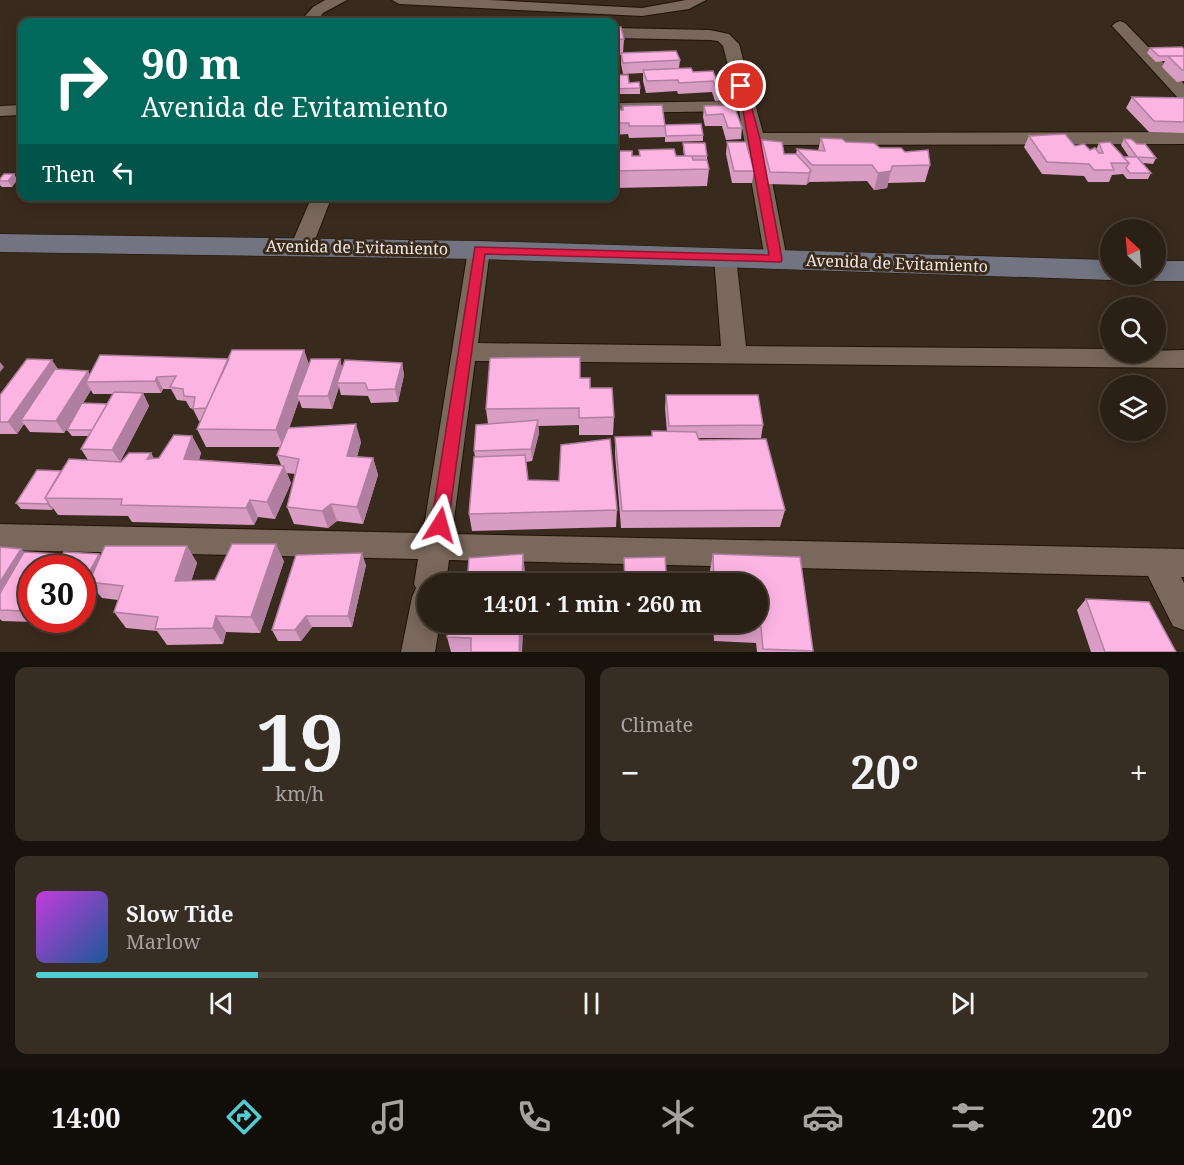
<!DOCTYPE html>
<meta charset="utf-8">
<style>
:root{--surface:#2b2016;--page:#372d23;--text:#f1f3f6;--muted:#a6a3a1;--line:#473e35;--accent:#51ccd2}
body{margin:0;font-family:"Noto Serif",serif;background:var(--page);color:var(--text);height:100vh;display:flex;flex-direction:column;font-size:22px;white-space:nowrap}
*{box-sizing:border-box;margin:0}
p{font-size:20px;color:var(--muted)}
.icon{flex:none;width:33px;height:33px;fill:none;stroke:currentColor;stroke-width:2;stroke-linecap:round;stroke-linejoin:round}
.map{position:relative;height:652px;overflow:hidden}
.panel{display:flex;flex-direction:column;gap:15px;padding:15px;background:#18120c;flex:1}
.panel>*{flex:none}
.top-card{position:absolute;left:18px;top:18px;width:600px;height:183px;border-radius:12px;box-shadow:0 3px 15px #0003,0 0 0 2px var(--line);background:#00695c;color:#fff;overflow:hidden}
.needle{width:39px;rotate:334deg}
.controls{position:absolute;left:1100px;top:219px;display:grid;gap:12px}
.controls a{display:grid;place-items:center;width:66px;height:66px;border-radius:50%;background:var(--surface);box-shadow:0 3px 15px #0003,0 0 0 2px var(--line);font-size:30px}
.speed{position:absolute;left:18px;top:555px;display:flex;gap:12px;font-size:30px;font-weight:700;text-align:center}
.speed>*{display:grid;place-content:center;width:78px;height:78px;border-radius:50%;background:var(--surface);box-shadow:0 3px 15px #0003,0 0 0 2px var(--line);line-height:1}
.speed .limit{border:9px solid #d22;background:#fff;color:#111}
.pin{position:absolute;display:grid;place-items:center;width:51px;height:51px;color:#fff;margin:-26px;border:3px solid #fff;border-radius:50%;box-shadow:0 2px 6px #0007}
.me{position:absolute;width:66px;margin:-33px;rotate:8deg;stroke-linejoin:round;filter:drop-shadow(0 0 4px #0008)}
.turn{display:flex;align-items:center;gap:21px;height:126px;padding:0 24px;font-size:27px}
.turn .icon{width:78px;height:78px;stroke-width:2.5}
.turn b{display:block;font-size:42px;line-height:51px}
.then{display:flex;align-items:center;height:57px;padding:0 24px;background:#0003;gap:12px;font-size:22px}
.big{font-size:45px;font-weight:700;line-height:1.1}
.panel .widget{flex:1;display:flex;flex-direction:column;justify-content:center;gap:9px;min-width:0;padding:0 21px;border-radius:12px;background:var(--page)}
.panel .dial{align-items:center;gap:0}
.dial b{font-size:78px;line-height:1}
.song{display:flex;align-items:center;gap:18px}
.cover{width:72px;height:72px;border-radius:9px;background:linear-gradient(135deg,hsl(290 70% 55%),hsl(210 70% 35%))}
.played{height:6px;border-radius:3px;background:linear-gradient(90deg,var(--accent) 20%,var(--line) 20%)}
.keys{display:flex;justify-content:space-around;direction:ltr}
.heat{display:flex;justify-content:space-between;align-items:center;font-size:33px;direction:ltr}
.panel .tiles{flex:1;display:grid;gap:15px;grid-template-columns:1fr 1fr}
.widget:last-child{grid-column:span 2}
.trip{position:absolute;left:417px;top:573px;width:351px;height:60px;border-radius:30px;background:var(--surface);box-shadow:0 3px 15px #0003,0 0 0 2px var(--line);font-weight:700;line-height:60px;text-align:center}
.menu{display:flex;height:96px;justify-content:space-around;align-items:center;background:#110d09;color:var(--muted)}
.menu .icon{width:42px;height:42px}
.menu .current{color:var(--accent)}
.menu b{font-size:27px;color:var(--text)}
.map>svg:first-child{display:block}
.lines{fill:none;stroke-linecap:round;stroke-linejoin:round}
.street-casing{stroke:#201207;stroke-width:2}
.secondary-casing{stroke:#201207;stroke-width:1}
.street{fill:#79685b;fill-rule:evenodd}
.secondary{fill:#727481;fill-rule:evenodd}
.wall{fill:#d99cc3;fill-rule:evenodd}
.shaded-wall{fill:#b07f9f}
.building{fill:#fcb5e3;stroke:#b07f9f;stroke-width:1.5}
.route{fill:#e11d48;stroke:#92132f;stroke-width:1.5}
.labels{text-anchor:middle;stroke-width:6;stroke-linejoin:round;paint-order:stroke}
.street-label{font-size:16px;fill:#f4e9e2;stroke:#392a1e}
</style>
<div class="map">
<svg width="1184" height="652" viewBox="0 0 1184 652">
<rect width="100%" height="100%" fill="#392a1e"/>
<g class="lines">
<g class="street-casing">
<path id="street" d="M325,0H347L323,13L321,16L324,22H310L305,16L313,7Z
M392,0H489L642,8L686,0H706L689,9L642,16L399,4Z
M1120,21L1125,23L1184,84V99L1178,98L1115,29L1112,26L1115,23Z
M614,28L710,30L729,34L739,44L763,133L1184,132V144L765,145L787,259L784,264L776,266L768,264L765,259L739,111L614,113V103L737,101L723,46L718,41L710,40L614,38Z
M22,105V115L0,116V106Z
M312,196H332L313,245L310,250L302,252L294,250L291,245Z
M479,243L487,245L490,250L478,343L721,346L714,257L717,252L725,250L733,252L736,257L746,346L1110,349V352L1184,350V368L475,361L452,534L1184,549V577H1181L1184,583V630L1173,626L1148,576L449,560L446,584H428V622H440L435,652H401L412,597L416,588L414,584L418,559L0,550V524L423,533L468,250L471,245Z"/>
</g>
<g class="secondary-casing">
<path id="secondary" d="M0,234L479,241L1110,260V274H1123L1110,280L479,259L0,252Z
M1155,261H1184V281H1155L1144,278L1142,274H1155Z"/>
</g>
<use href="#street" class="street"/>
<use href="#secondary" class="secondary"/>
</g>
<path class="wall" d="M614,27L624,39L623,53L680,60L679,68L693,72L716,79L733,89L731,100L715,101L712,92L678,94L677,91L646,93L643,81V73L623,74L621,64V55H614Z
M1150,48L1184,49V81L1177,82L1162,67L1165,61L1156,62L1147,53Z
M614,75L640,88V94H614Z
M1132,97L1184,98V133L1149,132L1126,108Z
M734,105L742,128L741,139L726,140L722,126H705L703,117L704,106Z
M623,106L665,125L703,135V141L665,142V137L629,138L628,134L614,135V110H623Z
M1029,136L1090,150H1096L1099,143L1123,157H1129L1121,145L1124,139L1156,158L1153,164L1143,163L1151,173L1148,179H1127L1123,174L1112,175L1109,182H1088L1084,176L1042,174L1024,147Z
M821,138L880,148L930,165L925,182L888,183L887,188L874,190L867,181L809,182L806,185L768,184L760,151L762,140L784,154H796L797,149L818,151Z
M727,142L754,171L752,183H732L726,154Z
M683,143L707,156V161L709,169L707,186L614,188V151L632,156H639V150L676,156H684L683,149Z
M14,174L17,180L12,187H2L0,185V179Z
M143,196H158L157,198L144,199Z
M304,350L309,365L340,359L342,368L402,363L404,375L398,402L371,403L368,396L341,395L339,387L332,409L302,408L299,400L289,428L361,442L357,457L373,458L378,475L363,524L337,521L328,528L294,524L287,507L295,474L287,473L291,483L275,519L258,517L254,525L132,522L128,516L58,515L53,508L52,510L21,509L16,503L61,471L88,460L81,449L89,436H72L67,430L81,406L64,433L30,432L24,424L17,434H0V395L58,370L90,374ZM163,389H171L177,400L186,401L190,408L193,409L199,421H201L197,429L206,447H280L277,455L281,465L199,460L201,453L192,436L159,458L154,459L151,453L121,462H120L149,406L143,393H161ZM91,390L93,394H113L107,404L83,403Z
M580,378L590,388L614,417L613,435H579V425L538,426L539,433L532,461L526,462L528,480L617,510L616,527L472,531L469,514L475,457L474,451L488,424L486,409Z
M666,395L763,425L761,438H698L699,440L785,510L780,527L621,528L615,454V437L652,436L667,432L665,408Z
M187,546L197,563L191,581L215,580L284,561L260,633L226,632L223,644L167,645L157,631L126,628L114,612L118,600L102,598L95,590L82,616L32,568V620H81L76,630L39,628L33,622L2,621L0,619V547L21,549L24,552L61,557L101,556Z
M713,554L800,557L812,652H757L756,643L714,641L713,622H758V584H710V570Z
M366,565L352,627H312L301,641H278L272,630Z
M1086,599L1176,652H1091L1077,610Z
M448,622H523L522,652H451L447,637Z
M625,622H658L625,624Z"/>
<path class="shaded-wall" d="M811,170L809,182L806,185L809,173Z
M891,171L887,188L874,190L878,173Z
M14,174L17,180L12,187L8,181Z
M304,350L310,368L297,396L299,400L283,447L276,430Z
M340,359L343,372L337,383L339,387L332,409L328,396Z
M52,360L60,372L21,420L24,424L17,434L8,422Z
M0,362L4,367L0,372Z
M402,363L404,375L398,402L395,389Z
M88,371L95,382H86L91,390L64,433L56,421Z
M157,377L163,389L161,393L155,381Z
M143,393L149,406L120,462L112,450Z
M538,420L539,433L532,461L531,449Z
M356,424L361,442L352,473L347,456Z
M192,436L201,453L193,476L184,459Z
M151,453L160,470L147,459Z
M373,458L378,475L363,524L357,507Z
M284,466L291,483L275,519L267,502Z
M250,500L258,517L254,525L246,508Z
M48,502L53,508L52,510L47,504Z
M331,504L337,521L328,528L322,511Z
M276,544L284,561L260,633L251,617Z
M187,546L197,563L186,598L175,581Z
M21,549L31,560L8,598L0,589V582Z
M362,553L366,565L352,627L348,616Z
M58,554L67,565L65,568H50Z
M99,554L108,565L89,582L95,590L82,616V586Z
M523,554L525,571V584H522Z
M32,602V616L27,611Z
M216,616L226,632L223,644L213,628Z
M306,616L312,627L301,641L295,630Z
M67,620H81L76,630Z
M520,622H523L522,652H519Z"/>
<path class="building" d="M614,27H621L624,39L614,40Z
M1182,47L1184,49V56H1159L1150,48Z
M676,51L680,60L623,63L621,53Z
M1168,56H1184V70H1182Z
M691,68L693,72L713,71L716,79L728,78L733,89L717,90L713,81L679,83L678,80L647,81L643,70Z
M614,75H628L629,83L639,82L640,88L614,89Z
M1132,97L1184,98V122L1154,121Z
M662,105L665,126H629V123H614V110H623V106Z
M734,105L742,128H728L723,114L706,115L704,106Z
M701,124L703,135L666,136L665,125Z
M1065,134L1075,146L1084,144L1090,150L1095,148L1099,153H1103L1099,143L1110,142L1129,163H1111L1114,170H1094L1089,164L1047,162L1029,136Z
M821,138L842,139L846,142L874,143L880,148H901L905,152L928,150L930,165L892,166L891,171L878,173L872,165H812L797,149L825,151Z
M1124,139H1131L1137,144H1145L1156,158L1137,157Z
M762,140L782,142L784,154H796L811,170L809,173L770,172Z
M727,142H746L754,171H734Z
M683,143H705L707,156H685Z
M674,149L676,156H692L693,160H707L709,169L614,171V151H632V156H640L639,150Z
M1123,157H1137L1151,173H1130L1126,168L1129,163Z
M4,174H14L8,181H0V179Z
M232,350H304L276,430L197,429Z
M100,355L229,359L206,408L193,409L195,397L184,396L183,389L170,387L176,376L157,377L155,381L86,382Z
M580,357V378H590V388H612L614,417L579,418V408L486,409L490,358Z
M27,359L52,360L8,422H0V395Z
M311,359H340L328,396H297Z
M345,360L402,363L395,389L368,390L365,383H337Z
M55,369L88,371L56,421L21,420Z
M114,392L143,393L112,450L81,449Z
M666,395H758L763,425L669,426Z
M82,403L107,404L92,430H67Z
M538,420L531,449L474,451L476,425Z
M356,424L347,456L373,458L357,507L331,504L322,511L287,507L299,459L277,455L288,428Z
M652,431L696,432L699,440L766,439L785,510L622,511L615,437L652,436Z
M174,435L192,436L184,459L284,466L267,502L250,500L246,508L121,505L122,499L45,498L69,459L121,462L129,453H151L147,459L159,458Z
M610,439L617,510L469,514L474,457L525,455L528,480L559,481L561,445Z
M37,470L61,471L45,498L48,502L47,504L16,503Z
M232,544H276L251,617L216,616L213,628L155,629L158,617L114,612L123,586L89,582L105,546H187L175,581L215,580Z
M0,547L21,549L0,582Z
M24,552L58,554L50,568H32V602L27,611L0,610V593Z
M64,552L99,554L82,586V568H55Z
M362,553L348,616H306L295,630H272L296,555Z
M523,554L522,584H467L469,558Z
M713,554L800,557L813,651L763,649L761,627L717,625V622H758V584H714Z
M665,557L667,584H625L624,558Z
M1086,599L1149,602L1176,652H1105Z
M448,622H520L519,652H471V638L447,637Z"/>
<path class="route" d="M738,83L746,86L760,139L782,259L781,262L485,254L448,525L446,530L440,532L434,530L431,525L475,247L769,255Z"/>
<g class="labels">
<g class="street-label">
<text transform="translate(357 247) rotate(1)" y="6">Avenida de Evitamiento</text>
<text transform="translate(897 263) rotate(2)" y="6">Avenida de Evitamiento</text>
</g>
</g>
</svg>
<div class="controls">
<a><svg class="needle" viewBox="-14 -14 28 28"><path d="M0-13l5 13h-10z" fill="#e53935"/><path d="M0 13l5-13h-10z" fill="#a6a3a1"/></svg></a>
<a><svg class="icon" aria-label="search" viewBox="0 0 24 24"><circle cx="10" cy="10" r="6"/><path d="M15 15l6 6"/></svg></a>
<a><svg class="icon" aria-label="layers" viewBox="0 0 24 24"><path d="M12 4l9 5-9 5-9-5zM3 14l9 5 9-5"/></svg></a>
</div>
<div class="speed"><div class="limit">30</div></div>
<div class="pin" style="left:741px;top:86px;background:#d93025"><svg class="icon" aria-label="arrive" viewBox="0 0 24 24"><path d="M6 21V4h12l-3 4 3 4H6"/></svg></div>
<svg class="me" style="left:440px;top:525px" viewBox="-20 -20 40 40"><path d="M0-17L14 15 0 8-14 15z" fill="#e11d48" stroke="#fff" stroke-width="4"/></svg>
<div class="trip">14:01 · 1 min · 260 m</div>
<div class="top-card">
<div class="turn"><svg class="icon" aria-label="right" viewBox="0 0 24 24"><path d="M7 20v-9h11M14 6l5 5-5 5"/></svg><div><b>90 m</b>Avenida de Evitamiento</div></div>
<div class="then">Then<svg class="icon" aria-label="left" viewBox="0 0 24 24"><path d="M17 20v-9H6M10 6l-5 5 5 5"/></svg></div>
</div>
</div>
<section class="panel">
<div class="tiles">
<div class="widget dial"><b>19</b><p>km/h</p></div>
<div class="widget"><p>Climate</p>
<div class="heat"><a>−</a><b class="big">20°</b><a>+</a></div>
</div>
<div class="widget">
<div class="song"><i class="cover"></i><div><b>Slow Tide</b><p>Marlow</p></div></div>
<div class="played"></div>
<div class="keys"><svg class="icon" aria-label="previous" viewBox="0 0 24 24"><path d="M18 5L8 12l10 7zM5 5v14"/></svg><svg class="icon" aria-label="pause" viewBox="0 0 24 24"><path d="M8 5v14M16 5v14"/></svg><svg class="icon" aria-label="next" viewBox="0 0 24 24"><path d="M6 5l10 7-10 7zM19 5v14"/></svg></div>
</div>
</div>
</section>
<nav class="menu">
<b>14:00</b>
<svg class="icon current" aria-label="directions" viewBox="0 0 24 24"><path d="M12 3l9 9-9 9-9-9zM9 14v-3h6M13 9l2 2-2 2"/></svg>
<svg class="icon" aria-label="music" viewBox="0 0 24 24"><path d="M9 18V5l10-2v13"/><circle cx="6" cy="18" r="3"/><circle cx="16" cy="16" r="3"/></svg>
<svg class="icon" aria-label="phone" viewBox="0 0 24 24"><path d="M5 4h4l2 5-3 2q2 4 5 5l2-3 5 2v4C11 20 4 13 5 4z"/></svg>
<svg class="icon" aria-label="climate" viewBox="0 0 24 24"><path d="M12 3v18M4 7l16 10M4 17L20 7"/></svg>
<svg class="icon" aria-label="car" viewBox="0 0 24 24"><path d="M5 17H2v-5l4-1 3-4h7l3 4 3 1v5h-3M9 17h6M6 11h13"/><circle cx="7" cy="17" r="2"/><circle cx="17" cy="17" r="2"/></svg>
<svg class="icon" aria-label="filters" viewBox="0 0 24 24"><path d="M4 7h16M4 17h16"/><circle cx="9" cy="7" r="2"/><circle cx="15" cy="17" r="2"/></svg>
<b>20°</b>
</nav>
